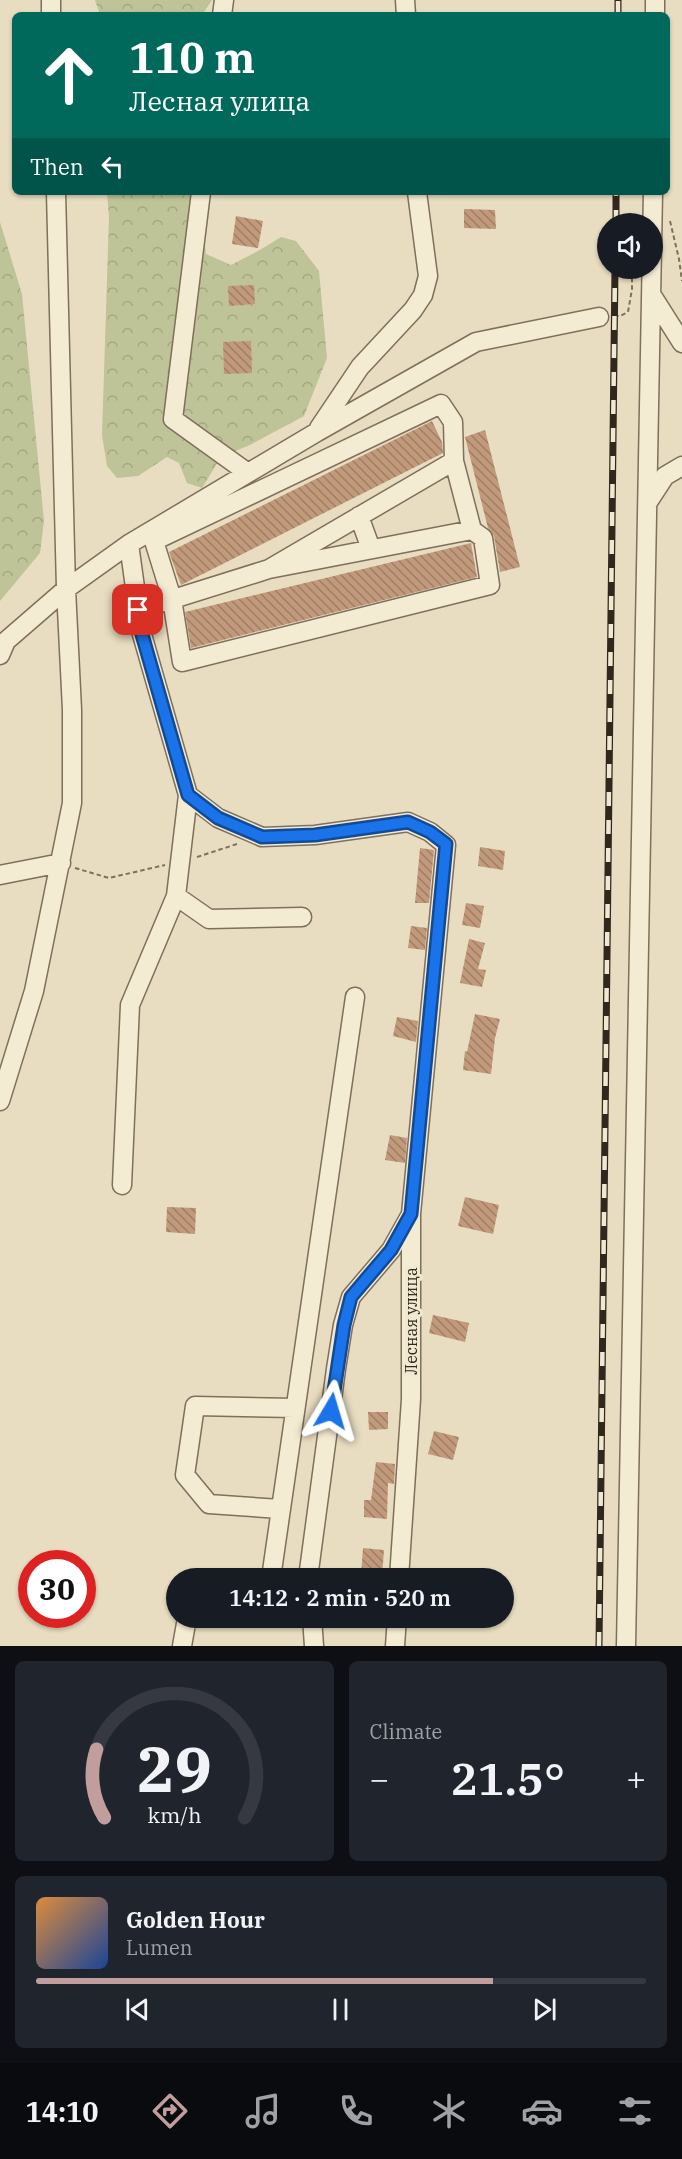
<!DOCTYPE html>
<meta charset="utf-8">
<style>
:root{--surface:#171b24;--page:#20242c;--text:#f1f3f6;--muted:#9ea1a6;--line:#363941;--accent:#c19d9e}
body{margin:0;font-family:"IBM Plex Serif",serif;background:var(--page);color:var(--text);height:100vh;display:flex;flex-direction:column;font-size:22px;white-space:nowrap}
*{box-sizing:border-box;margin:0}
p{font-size:20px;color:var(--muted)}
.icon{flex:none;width:33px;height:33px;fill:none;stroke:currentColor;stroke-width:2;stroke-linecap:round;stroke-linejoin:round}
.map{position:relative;height:1646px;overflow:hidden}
.side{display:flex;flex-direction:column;gap:15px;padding:15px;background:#0d0f14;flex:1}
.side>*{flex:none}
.top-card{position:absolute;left:12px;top:12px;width:658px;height:183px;border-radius:9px;box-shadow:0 2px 4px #0004;background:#00695c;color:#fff;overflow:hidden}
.buttons{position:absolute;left:597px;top:213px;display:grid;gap:12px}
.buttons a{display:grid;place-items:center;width:66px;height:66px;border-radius:50%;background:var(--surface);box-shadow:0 2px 4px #0004;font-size:30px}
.speed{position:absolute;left:18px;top:1550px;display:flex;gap:12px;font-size:30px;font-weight:700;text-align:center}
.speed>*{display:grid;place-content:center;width:78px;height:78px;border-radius:50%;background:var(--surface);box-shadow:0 2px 4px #0004;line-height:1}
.speed .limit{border:9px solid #d22;background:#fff;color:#111}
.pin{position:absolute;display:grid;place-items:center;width:51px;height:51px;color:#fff;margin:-26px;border-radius:12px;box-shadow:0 3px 9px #0006}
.me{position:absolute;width:66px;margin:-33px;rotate:7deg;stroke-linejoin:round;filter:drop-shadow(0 0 4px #0008)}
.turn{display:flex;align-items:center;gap:21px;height:126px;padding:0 18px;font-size:27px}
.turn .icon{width:78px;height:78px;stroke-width:2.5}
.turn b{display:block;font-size:42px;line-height:51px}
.then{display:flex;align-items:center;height:57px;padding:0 18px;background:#0003;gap:12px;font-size:22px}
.big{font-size:45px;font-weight:600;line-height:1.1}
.side .card{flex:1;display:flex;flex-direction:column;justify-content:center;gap:9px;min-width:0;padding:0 21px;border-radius:9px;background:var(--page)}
.side .dial{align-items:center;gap:0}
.dial svg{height:156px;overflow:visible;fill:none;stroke:var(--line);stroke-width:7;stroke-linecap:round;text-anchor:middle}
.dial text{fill:var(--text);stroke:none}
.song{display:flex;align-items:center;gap:18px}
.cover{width:72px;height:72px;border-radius:9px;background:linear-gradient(135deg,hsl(30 70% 55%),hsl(220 70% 35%))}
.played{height:6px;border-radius:3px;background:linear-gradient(90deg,var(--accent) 75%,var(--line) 75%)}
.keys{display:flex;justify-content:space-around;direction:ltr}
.heat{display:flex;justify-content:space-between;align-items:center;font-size:33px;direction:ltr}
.side .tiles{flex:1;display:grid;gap:15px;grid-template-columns:1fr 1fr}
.card:last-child{grid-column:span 2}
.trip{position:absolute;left:166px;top:1568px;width:348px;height:60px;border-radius:30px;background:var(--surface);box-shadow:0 2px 4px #0004;font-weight:600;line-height:60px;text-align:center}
.dock{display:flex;height:96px;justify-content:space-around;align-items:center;background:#090b0e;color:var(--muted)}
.dock .icon{width:42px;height:42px}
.dock .active{color:var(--accent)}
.dock b{font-size:27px;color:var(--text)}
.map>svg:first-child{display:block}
.forest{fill:url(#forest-crowns)}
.building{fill:url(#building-back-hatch)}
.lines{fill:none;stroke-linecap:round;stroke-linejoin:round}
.minor-casing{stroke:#7f6f5b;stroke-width:21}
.path{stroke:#7f6f5b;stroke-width:2;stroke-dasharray:4.5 3;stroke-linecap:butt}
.minor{stroke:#f4ebd3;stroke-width:18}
.rail-casing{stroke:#31271d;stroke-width:7}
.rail{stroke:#f0e8d0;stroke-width:4.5;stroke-dasharray:14;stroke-linecap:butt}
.route-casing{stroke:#114b97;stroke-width:15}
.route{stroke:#1a73e8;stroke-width:10}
.labels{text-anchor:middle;stroke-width:6;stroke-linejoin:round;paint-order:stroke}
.street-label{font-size:16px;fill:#31271d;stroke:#f0e8d0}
</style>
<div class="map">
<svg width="682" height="1646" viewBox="0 0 682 1646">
<defs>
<pattern id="forest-crowns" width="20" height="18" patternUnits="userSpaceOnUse" patternTransform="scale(1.5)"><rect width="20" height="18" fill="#bec497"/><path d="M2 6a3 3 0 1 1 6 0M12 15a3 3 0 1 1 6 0" fill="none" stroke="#a4a882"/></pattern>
<pattern id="building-back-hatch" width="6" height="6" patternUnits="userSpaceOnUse" patternTransform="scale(1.5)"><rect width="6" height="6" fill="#c29a7b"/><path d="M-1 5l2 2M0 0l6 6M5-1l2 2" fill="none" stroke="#9e7e64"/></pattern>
</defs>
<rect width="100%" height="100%" fill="#e8ddc1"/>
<path class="forest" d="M95,0H212L202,15H100Z
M107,192H198L206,254L231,265L260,250L281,237L296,241L319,271L327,358L304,416L250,445L221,457L202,488L187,483L179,463L167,457L138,476L117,478L107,466L102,435L109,217Z
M0,222L22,294L44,521L40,553L0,601Z"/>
<path class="building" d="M464,209L495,210L496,229L464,228Z
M236,216L263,221L258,248L232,244Z
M254,285L255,304L229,306L228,286Z
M251,341L252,373L224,374L223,342Z
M432,421L442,442L443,453L181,585L169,552Z
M485,430L520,567L500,572L494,536L488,528L465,437Z
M471,543L477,577L191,648L185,612Z
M480,847L505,851L503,870L478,866Z
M420,848L434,850L429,903H415Z
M466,903L484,906L480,928L462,925Z
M411,926L427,928L425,950L408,948Z
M469,939L485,943L478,969L486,970L482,987L460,983Z
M475,1014L500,1019L495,1038L491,1074L463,1070L465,1051L467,1052Z
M397,1017L418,1021L416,1042L393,1036Z
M390,1135L407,1138L405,1163L385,1160Z
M465,1197L499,1205L493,1234L458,1226Z
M167,1207L196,1208L195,1234L166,1232Z
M433,1315L469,1323L465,1342L429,1333Z
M368,1412H388V1429L369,1430Z
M434,1431L459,1437L453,1460L428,1454Z
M376,1462L395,1464L394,1484L388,1483L387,1519L364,1517V1500H371Z
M363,1548L384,1550L382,1576L361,1575Z"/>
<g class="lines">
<g class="minor-casing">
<path id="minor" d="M51,0V15
M405,0L406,15
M222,15L224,0
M655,15V0
M201,192L173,419L248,473
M653,297L682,343
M319,428L360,367L413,310L423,295L428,276L417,192
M454,461L453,422L441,404L154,541L172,599L182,662L490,585L483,538L472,530
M648,502L665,476L682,466
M359,516L371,549
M129,544L141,631L188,795L218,818L262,837L315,835L408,822L430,832L446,845L411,1214V1399L399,1578
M138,610L269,569L472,530L454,461L269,569
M0,655L6,641L66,589L129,544L317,432L476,342L599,317
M0,875L61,863
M176,896L209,919L302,917
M0,1101L34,991L72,803V710L66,589L56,192
M122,1185L130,1005L176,896L188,795
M280,1509L209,1504L185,1475L195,1406L295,1408
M271,1578L355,997
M308,1578L336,1369L343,1325L351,1297L391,1250L410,1216
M312,1617L314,1646
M182,1646L187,1618L205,1617
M395,1646L397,1617
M626,1646L653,192"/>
</g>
<path class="path" d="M670,221L679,259L682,281
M614,316H620L628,312L632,289V268
M197,857L237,844
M75,868L109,878L165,865"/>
<use href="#minor" class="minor"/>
<g class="rail-casing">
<path id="rail" d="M618,15V0
M616,224V192
M599,1646L615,268"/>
</g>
<use href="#rail" class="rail"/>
</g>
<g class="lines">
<g class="route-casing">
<path id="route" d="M138,610L141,631L188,795L218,818L262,837L315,835L408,822L430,832L446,844L411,1214L391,1250L351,1297L344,1325L331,1411"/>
</g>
<use href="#route" class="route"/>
</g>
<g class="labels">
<g class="street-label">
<text transform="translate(411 1321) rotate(-90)" y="6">Лесная улица</text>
</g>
</g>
</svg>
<div class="buttons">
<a><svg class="icon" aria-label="sound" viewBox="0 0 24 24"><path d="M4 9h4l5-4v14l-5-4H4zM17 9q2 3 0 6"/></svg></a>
</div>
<div class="speed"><div class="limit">30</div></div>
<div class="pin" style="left:138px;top:610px;background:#d93025"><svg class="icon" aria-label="arrive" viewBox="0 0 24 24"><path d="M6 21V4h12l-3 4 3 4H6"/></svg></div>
<svg class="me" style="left:331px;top:1411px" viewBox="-20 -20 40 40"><path d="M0-17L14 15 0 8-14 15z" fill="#1a73e8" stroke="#fff" stroke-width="4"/></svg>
<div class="trip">14:12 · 2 min · 520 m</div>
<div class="top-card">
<div class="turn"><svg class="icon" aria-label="ahead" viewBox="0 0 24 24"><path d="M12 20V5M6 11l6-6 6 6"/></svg><div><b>110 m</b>Лесная улица</div></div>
<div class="then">Then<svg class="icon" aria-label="left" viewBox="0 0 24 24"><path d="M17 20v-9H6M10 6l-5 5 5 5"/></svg></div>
</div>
</div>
<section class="side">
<div class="tiles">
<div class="card dial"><svg viewBox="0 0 100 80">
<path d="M14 69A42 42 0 1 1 86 69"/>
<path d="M14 69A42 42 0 0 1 10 34" stroke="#c19d9e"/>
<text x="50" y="56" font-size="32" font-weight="700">29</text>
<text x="50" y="72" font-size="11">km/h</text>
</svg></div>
<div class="card"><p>Climate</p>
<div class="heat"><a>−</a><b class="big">21.5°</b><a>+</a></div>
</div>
<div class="card">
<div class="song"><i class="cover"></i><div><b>Golden Hour</b><p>Lumen</p></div></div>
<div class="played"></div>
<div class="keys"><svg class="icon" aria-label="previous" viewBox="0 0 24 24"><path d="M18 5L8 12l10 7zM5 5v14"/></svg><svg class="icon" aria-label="pause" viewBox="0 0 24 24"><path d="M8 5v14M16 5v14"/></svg><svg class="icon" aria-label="next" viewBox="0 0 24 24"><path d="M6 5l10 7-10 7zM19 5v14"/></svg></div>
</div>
</div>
</section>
<nav class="dock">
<b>14:10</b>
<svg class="icon active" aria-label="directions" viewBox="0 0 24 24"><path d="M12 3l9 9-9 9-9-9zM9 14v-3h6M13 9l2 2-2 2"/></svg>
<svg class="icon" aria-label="music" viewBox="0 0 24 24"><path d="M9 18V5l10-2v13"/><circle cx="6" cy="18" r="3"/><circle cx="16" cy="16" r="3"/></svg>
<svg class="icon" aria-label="phone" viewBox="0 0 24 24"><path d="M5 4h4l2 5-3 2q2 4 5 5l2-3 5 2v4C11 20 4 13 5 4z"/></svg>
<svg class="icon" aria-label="climate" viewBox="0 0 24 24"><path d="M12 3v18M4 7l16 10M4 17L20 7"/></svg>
<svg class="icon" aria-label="car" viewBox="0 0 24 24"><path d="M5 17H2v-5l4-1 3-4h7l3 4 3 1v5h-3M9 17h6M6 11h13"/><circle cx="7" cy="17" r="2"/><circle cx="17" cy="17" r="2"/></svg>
<svg class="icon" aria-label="filters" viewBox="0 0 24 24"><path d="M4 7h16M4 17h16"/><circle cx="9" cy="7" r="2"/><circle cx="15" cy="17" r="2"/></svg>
</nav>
